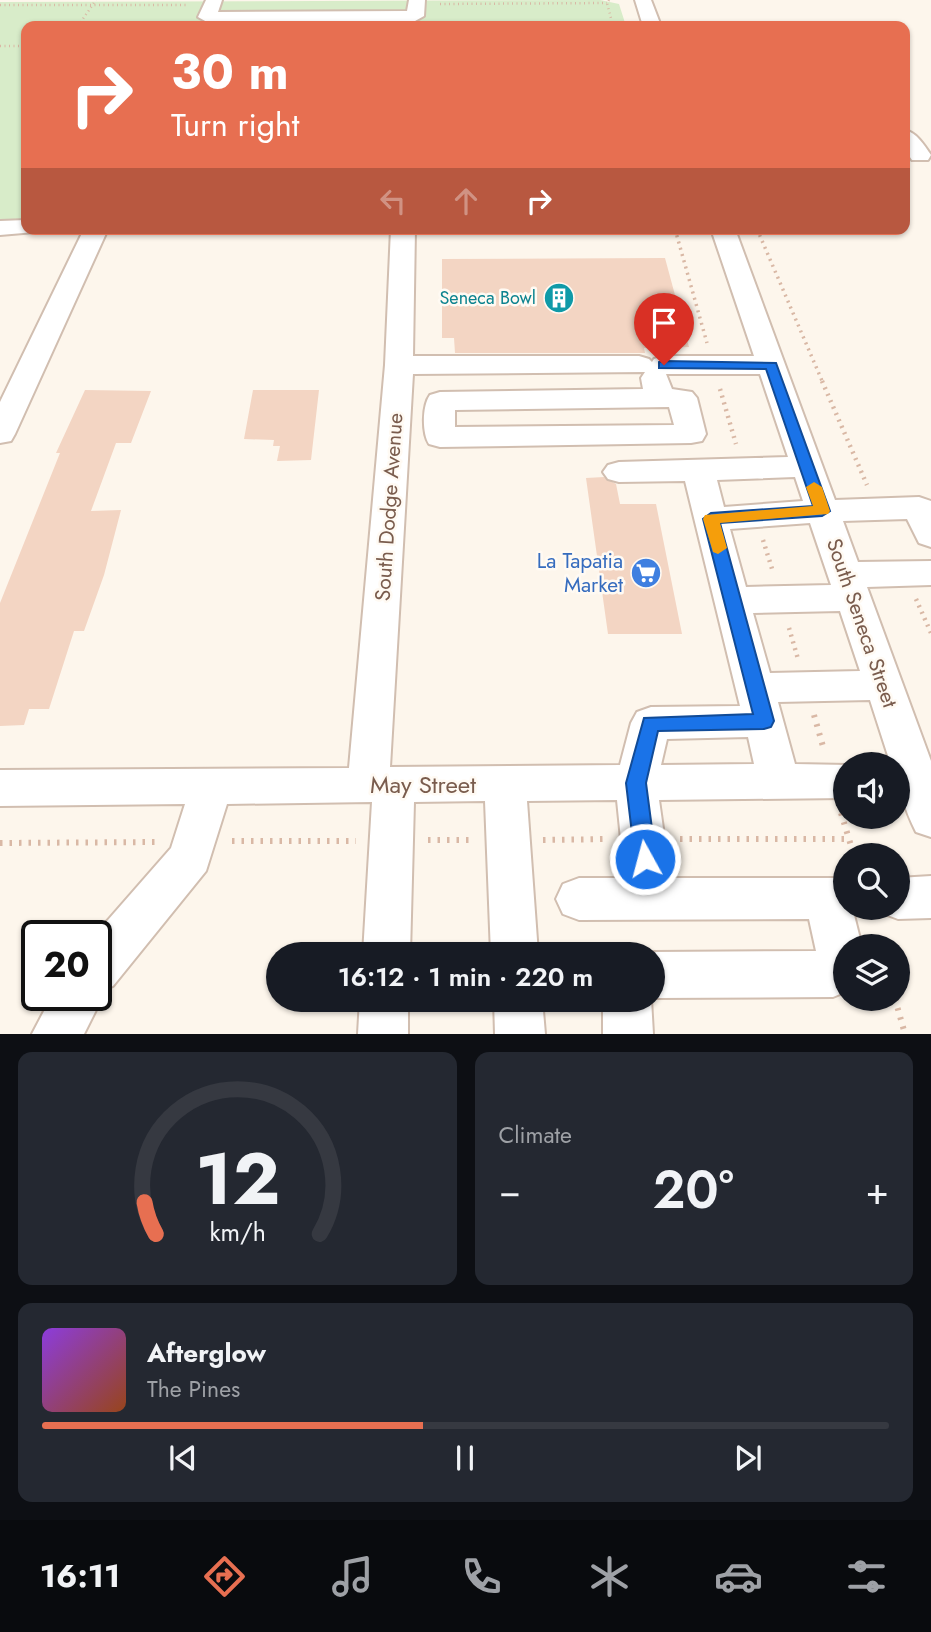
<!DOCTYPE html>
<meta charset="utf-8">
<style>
:root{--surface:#171b24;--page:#242831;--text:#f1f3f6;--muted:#9ea1a6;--line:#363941;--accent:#e76f51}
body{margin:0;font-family:Jost,sans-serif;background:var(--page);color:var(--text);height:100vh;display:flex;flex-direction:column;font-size:26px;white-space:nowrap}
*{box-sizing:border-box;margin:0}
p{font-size:23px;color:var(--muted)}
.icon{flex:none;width:38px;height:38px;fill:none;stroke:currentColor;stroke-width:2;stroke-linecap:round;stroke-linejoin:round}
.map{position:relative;height:1034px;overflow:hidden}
.drawer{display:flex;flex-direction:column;gap:18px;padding:18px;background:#0d0f14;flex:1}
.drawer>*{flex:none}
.guide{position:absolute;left:21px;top:21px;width:889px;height:214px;border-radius:14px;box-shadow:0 2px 5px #0004;background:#e76f51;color:#fff;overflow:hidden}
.fabs{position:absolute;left:833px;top:752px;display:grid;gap:14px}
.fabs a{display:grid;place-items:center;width:77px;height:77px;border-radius:50%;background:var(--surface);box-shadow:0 2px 5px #0004;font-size:35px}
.speed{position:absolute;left:21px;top:920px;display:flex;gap:14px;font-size:35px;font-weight:700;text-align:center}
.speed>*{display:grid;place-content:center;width:91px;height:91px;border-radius:50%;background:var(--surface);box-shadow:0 2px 5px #0004;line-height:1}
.speed .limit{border:4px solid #111;border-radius:10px;background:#fff;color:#111}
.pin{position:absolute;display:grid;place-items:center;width:60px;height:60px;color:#fff;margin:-72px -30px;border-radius:50% 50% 50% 0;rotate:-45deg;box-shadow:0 0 7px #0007}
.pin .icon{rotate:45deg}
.me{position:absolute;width:77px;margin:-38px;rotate:353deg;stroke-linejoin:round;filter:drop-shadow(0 0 5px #0008)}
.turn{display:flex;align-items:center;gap:24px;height:147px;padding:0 35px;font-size:32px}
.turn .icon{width:91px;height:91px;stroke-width:2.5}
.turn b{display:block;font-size:49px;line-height:60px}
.lanes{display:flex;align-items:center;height:66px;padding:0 35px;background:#0003;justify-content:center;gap:35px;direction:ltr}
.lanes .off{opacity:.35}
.big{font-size:52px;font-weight:600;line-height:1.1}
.drawer .widget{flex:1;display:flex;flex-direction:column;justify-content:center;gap:10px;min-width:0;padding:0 24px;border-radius:14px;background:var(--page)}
.drawer .dial{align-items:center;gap:0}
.dial svg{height:182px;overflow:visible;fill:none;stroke:var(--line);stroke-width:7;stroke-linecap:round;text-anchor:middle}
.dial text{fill:var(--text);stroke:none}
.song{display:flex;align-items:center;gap:21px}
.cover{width:84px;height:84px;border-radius:10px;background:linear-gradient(135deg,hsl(270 70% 55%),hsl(20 70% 35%))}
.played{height:7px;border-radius:4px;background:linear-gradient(90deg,var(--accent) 45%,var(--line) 45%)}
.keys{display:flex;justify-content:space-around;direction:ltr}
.heat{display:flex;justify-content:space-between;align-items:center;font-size:38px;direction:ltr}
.drawer .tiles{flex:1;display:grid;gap:18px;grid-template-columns:1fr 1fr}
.widget:last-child{grid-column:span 2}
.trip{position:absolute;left:266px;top:942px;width:399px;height:70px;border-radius:35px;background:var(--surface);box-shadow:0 2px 5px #0004;font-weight:600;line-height:70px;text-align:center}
.menu{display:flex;height:112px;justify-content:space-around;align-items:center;background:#090b0e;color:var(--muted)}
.menu .icon{width:49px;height:49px}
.menu .current{color:var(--accent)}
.menu b{font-size:32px;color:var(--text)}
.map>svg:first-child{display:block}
.green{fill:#d8ecc9}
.building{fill:#f3d5c3}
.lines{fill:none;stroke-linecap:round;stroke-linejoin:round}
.minor-casing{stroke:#d1beb0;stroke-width:4}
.path-far3{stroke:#d9b8a5;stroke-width:2.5;stroke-dasharray:1 3.5;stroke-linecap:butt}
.path-far2{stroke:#d9b8a5;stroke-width:3.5;stroke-dasharray:2 4.5;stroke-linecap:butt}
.path-far1{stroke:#d9b8a5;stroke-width:4.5;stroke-dasharray:2 5;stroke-linecap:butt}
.path{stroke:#d9b8a5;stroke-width:6;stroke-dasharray:2.5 7;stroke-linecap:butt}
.minor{fill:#fff;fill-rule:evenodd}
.route{fill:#1a73e8;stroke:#114b97;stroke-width:2}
.slow{fill:#f59e0b}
.labels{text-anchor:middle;stroke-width:5;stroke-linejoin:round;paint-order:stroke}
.far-culture-label{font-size:18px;fill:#0d838f;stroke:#fffaf3;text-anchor:end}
.street-label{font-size:21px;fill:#7a5c4d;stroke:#fffaf3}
.shop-label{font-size:21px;fill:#366cbe;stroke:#fffaf3;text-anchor:end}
.near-street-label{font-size:24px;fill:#7a5c4d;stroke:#fffaf3}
</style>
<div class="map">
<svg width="931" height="1034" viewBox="0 0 931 1034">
<rect width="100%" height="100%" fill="#fdf6ec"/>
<path class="green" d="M600,0L619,4L626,26H26V220H0V2Z"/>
<path class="building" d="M665,258L689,347L644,348L645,353H455L454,338H442V259Z
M85,390L151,391L131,443H116L91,511L121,510L104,575L84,631H74L49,709H29L24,725L0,726V603L60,453H56Z
M253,390H319L311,460L277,461L280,446H273L274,440L244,439Z
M604,477L616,484L620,504H656L682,634H608L586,478Z"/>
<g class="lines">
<g class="minor-casing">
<path id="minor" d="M206,0H222L218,12L407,11L409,0H425L424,16L415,21L207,22L198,17Z
M635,0H651L661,26H643Z
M905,130C917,133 924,145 931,155L928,160H912L905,150Z
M26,220V229H37L35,232L0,235V221Z
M84,229H108L15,434L11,441L0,443V402Z
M391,229H415L413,356H639L649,359L652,362L654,359L664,356H754L711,229H735L835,500L919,497L931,501V547L919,543L907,519L843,521L858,562L931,561V585L867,587L931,761V837L916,832C905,810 898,789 898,765H891L870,700L778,702L795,764L848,765H845V798L659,800L670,878H845V908H863L861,913L854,915L862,947H845V992L833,997L653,998V954H649L653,952L816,951L809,919L579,920L563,914L556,899L563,884L579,878H625L617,800L527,801L538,954H491L485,801L414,802L410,954H363L372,802L227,804L206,871L113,986L101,991L103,996L84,1034H32L52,996H96V936H94L171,848L185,804L0,806V770L349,768L385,365ZM645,372L641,378L643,389L440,392L430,395C422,406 422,433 429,444L440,447L691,443L702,441L706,434L697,398L692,392L672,389L666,374H760L788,457L619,462L608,465L603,472L608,479L619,482L685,481L740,706L651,707L637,712L631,723L620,765L390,767L413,374ZM669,407L674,425L455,427V410ZM795,477L803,501L724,507L717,480ZM810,523L831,585L746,587L730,529ZM840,611L860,671L770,673L753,613ZM748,737L754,764L661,765L667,739Z
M931,876V918L898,919L882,913L880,908H898V878Z
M360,999H408V1034H358Z
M494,999H542L545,1034H495Z
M603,999H651L653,1034H603Z"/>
</g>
<path class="path-far3" d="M609,0L607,3L613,26
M440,4L607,3
M0,5H188
M78,26L186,25
M78,26L96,0
M0,46H26"/>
<path class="path-far2" d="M675,229L707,343
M757,229L823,383"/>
<path class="path-far1" d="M822,381L867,485
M720,389L736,444
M763,540L773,572
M916,599L931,633
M789,628L798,659"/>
<path class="path" d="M814,715L824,750
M841,813L849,839
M680,839H849L854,856
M428,840H472
M543,840L608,839
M232,841H356
M0,843L157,842
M895,999L905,1034"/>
<use href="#minor" class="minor"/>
</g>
<path class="route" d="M664,361L776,363L830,511L822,516L720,523L774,721L771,727L764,729L658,731L646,783L656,859L653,866L645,868L638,866L635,859L626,783L644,718L753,714L703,519L711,513L813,506L766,369L659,368V362Z"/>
<path class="slow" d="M814,482L822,487L830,511L828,514L720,523L727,548L718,554L713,552L703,519L705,515L813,506L806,487Z"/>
<defs>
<g id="building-disc" transform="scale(1.575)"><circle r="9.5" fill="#0f9aa8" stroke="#fffaf3"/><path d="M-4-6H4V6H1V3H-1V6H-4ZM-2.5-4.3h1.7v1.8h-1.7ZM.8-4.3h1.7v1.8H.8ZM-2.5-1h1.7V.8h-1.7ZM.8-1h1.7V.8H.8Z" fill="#fff"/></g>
<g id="supermarket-disc" transform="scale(1.575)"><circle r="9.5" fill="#3f7fe0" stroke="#fffaf3"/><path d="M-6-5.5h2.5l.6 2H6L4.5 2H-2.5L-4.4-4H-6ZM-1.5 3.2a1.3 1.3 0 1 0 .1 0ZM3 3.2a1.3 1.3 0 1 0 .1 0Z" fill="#fff"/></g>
</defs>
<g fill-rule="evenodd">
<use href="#building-disc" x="559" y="298"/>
<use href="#supermarket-disc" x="646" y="573"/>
</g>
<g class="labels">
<g class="far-culture-label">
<text x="536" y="304">Seneca Bowl</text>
</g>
<g class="street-label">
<text transform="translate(389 507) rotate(-86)" y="7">South Dodge Avenue</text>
<text transform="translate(862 623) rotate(71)" y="7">South Seneca Street</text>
</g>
<g class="shop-label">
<text x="623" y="568">La Tapatia<tspan x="623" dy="24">Market</tspan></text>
</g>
<g class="near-street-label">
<text x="423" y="793">May Street</text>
</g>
</g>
</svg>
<div class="fabs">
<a><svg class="icon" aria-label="sound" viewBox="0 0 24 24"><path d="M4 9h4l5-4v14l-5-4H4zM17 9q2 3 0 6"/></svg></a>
<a><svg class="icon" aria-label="search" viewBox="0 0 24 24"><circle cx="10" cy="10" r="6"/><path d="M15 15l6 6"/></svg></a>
<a><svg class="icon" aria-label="layers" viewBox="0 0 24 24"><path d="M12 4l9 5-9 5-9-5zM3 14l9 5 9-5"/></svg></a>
</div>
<div class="speed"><div class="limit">20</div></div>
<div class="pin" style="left:664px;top:365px;background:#d93025"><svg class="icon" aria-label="arrive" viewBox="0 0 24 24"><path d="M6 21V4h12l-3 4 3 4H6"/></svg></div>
<svg class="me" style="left:645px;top:859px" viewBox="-20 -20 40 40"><circle r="17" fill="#1a73e8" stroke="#fff" stroke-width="3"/><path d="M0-11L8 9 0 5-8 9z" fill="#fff"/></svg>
<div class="trip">16:12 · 1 min · 220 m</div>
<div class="guide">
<div class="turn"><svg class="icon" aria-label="right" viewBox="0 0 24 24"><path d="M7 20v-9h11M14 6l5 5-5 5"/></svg><div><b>30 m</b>Turn right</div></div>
<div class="lanes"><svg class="icon off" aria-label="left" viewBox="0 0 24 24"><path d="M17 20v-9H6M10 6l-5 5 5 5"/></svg><svg class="icon off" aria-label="ahead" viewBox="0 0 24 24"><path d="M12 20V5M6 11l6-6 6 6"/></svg><svg class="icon" aria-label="right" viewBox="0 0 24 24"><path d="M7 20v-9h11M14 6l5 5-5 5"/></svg></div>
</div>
</div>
<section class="drawer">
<div class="tiles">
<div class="widget dial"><svg viewBox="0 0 100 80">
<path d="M14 69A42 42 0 1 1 86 69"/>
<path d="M14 69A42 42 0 0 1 9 55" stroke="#e76f51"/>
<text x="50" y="56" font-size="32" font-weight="700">12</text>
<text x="50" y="72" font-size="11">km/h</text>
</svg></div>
<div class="widget"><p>Climate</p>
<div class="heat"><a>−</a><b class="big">20°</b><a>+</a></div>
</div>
<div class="widget">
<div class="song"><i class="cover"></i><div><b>Afterglow</b><p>The Pines</p></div></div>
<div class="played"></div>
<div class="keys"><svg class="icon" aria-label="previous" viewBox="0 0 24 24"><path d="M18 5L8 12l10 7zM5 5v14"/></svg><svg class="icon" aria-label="pause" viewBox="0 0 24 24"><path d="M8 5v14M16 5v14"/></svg><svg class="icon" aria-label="next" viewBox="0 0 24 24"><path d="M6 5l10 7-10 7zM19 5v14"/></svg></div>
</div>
</div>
</section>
<nav class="menu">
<b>16:11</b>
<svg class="icon current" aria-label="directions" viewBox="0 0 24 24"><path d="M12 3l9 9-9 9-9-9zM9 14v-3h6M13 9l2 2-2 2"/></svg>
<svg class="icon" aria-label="music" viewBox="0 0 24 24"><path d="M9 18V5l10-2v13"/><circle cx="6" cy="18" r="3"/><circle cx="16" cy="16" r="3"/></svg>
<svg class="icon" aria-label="phone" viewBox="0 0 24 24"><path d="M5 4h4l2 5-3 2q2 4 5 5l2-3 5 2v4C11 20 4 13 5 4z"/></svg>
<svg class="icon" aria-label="climate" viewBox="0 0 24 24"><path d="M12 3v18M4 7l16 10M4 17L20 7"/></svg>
<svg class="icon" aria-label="car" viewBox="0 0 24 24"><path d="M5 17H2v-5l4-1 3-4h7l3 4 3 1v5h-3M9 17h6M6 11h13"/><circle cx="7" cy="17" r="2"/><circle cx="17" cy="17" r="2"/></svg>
<svg class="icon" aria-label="filters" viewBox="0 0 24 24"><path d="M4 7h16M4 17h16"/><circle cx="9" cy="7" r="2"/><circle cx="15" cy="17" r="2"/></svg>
</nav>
